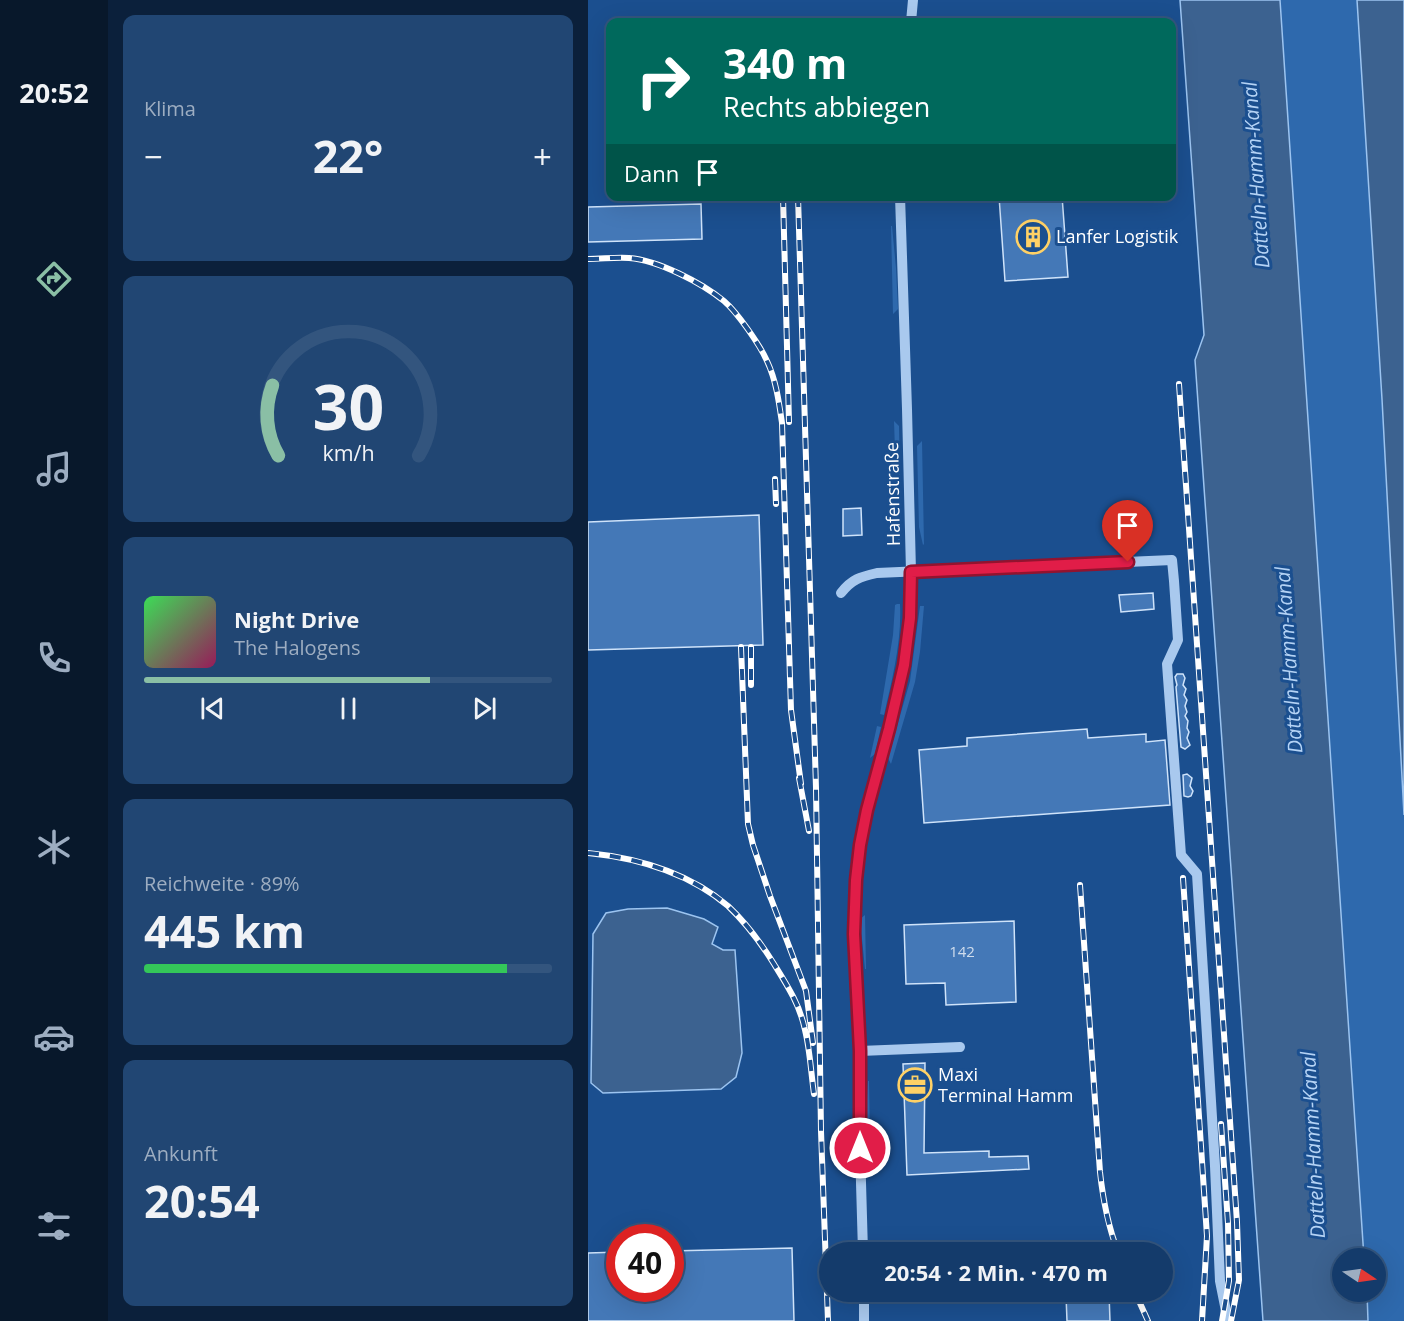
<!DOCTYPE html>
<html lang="de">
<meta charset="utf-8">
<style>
:root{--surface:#143b6b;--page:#214673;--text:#f1f3f6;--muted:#9dadc1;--line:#33557e;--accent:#8abfa5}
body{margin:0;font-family:"Open Sans",sans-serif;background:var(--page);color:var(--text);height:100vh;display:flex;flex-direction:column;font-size:22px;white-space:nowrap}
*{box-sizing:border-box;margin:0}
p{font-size:20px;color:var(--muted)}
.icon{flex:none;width:33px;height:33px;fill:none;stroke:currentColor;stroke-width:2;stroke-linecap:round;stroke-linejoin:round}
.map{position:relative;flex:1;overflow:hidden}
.drawer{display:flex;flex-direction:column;gap:15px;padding:15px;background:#0b203b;width:480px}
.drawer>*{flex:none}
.guide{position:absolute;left:18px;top:18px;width:570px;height:183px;border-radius:12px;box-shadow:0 6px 24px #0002,0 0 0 2px var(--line);background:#00695c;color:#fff;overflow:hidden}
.needle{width:39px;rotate:103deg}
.buttons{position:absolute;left:744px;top:1248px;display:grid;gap:12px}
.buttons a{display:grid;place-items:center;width:54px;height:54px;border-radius:50%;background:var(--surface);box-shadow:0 6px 24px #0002,0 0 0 2px var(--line);font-size:30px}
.speed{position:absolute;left:18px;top:1224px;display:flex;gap:12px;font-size:30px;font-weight:700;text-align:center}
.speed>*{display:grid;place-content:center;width:78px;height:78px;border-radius:50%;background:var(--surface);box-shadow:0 6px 24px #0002,0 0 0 2px var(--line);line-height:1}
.speed .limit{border:9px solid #d22;background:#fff;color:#111}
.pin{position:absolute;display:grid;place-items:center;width:51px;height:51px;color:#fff;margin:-62px -26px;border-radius:50% 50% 50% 0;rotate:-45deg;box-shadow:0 0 6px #0007}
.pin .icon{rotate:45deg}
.me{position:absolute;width:66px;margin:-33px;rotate:0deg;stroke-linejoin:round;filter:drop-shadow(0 0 4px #0008)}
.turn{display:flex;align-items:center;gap:21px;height:126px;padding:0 18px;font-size:27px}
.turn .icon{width:78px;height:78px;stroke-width:2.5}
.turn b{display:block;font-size:42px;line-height:51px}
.then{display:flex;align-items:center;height:57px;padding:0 18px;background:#0003;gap:12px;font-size:22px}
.big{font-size:45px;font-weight:700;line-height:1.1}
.drawer .widget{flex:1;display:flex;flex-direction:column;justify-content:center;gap:9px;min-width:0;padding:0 21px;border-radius:12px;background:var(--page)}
.drawer .dial{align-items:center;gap:0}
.dial svg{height:156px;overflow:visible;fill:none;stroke:var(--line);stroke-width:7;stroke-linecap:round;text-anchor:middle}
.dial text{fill:var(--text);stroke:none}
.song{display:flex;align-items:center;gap:18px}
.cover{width:72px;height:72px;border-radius:9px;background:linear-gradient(135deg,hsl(130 70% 55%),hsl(330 70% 35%))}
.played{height:6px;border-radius:3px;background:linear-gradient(90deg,var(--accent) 70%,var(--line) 70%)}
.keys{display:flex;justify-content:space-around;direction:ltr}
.heat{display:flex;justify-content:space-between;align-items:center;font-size:33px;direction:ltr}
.charge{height:9px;border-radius:4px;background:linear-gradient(90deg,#34c759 89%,var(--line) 0)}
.trip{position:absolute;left:231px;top:1242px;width:354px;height:60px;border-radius:30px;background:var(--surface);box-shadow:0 6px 24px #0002,0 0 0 2px var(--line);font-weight:700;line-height:60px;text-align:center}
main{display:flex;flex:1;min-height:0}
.tabs{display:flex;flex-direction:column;width:108px;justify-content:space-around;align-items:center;background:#08182b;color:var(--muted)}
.tabs .icon{width:42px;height:42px}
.tabs .on{color:var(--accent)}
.tabs b{font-size:27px;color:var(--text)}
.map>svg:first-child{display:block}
.green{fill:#2e69ad}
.water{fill:#3c6290;stroke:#9cc4f0;stroke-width:1.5}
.building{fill:#4478b7;stroke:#cfe3fa;stroke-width:1.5}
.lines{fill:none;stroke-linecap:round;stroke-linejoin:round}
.minor{stroke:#a9c9ee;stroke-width:10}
.rail-casing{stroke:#fff;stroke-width:6}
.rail{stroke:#1b4f8f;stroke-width:4;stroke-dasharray:11;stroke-linecap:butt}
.route-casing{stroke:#92132f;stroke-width:15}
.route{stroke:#e11d48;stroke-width:10}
.labels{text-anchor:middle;stroke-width:6;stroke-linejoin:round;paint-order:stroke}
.number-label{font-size:15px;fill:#d0dded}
.poi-label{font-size:18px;fill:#fff;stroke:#1b4f8f;text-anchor:start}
.street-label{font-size:18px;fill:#fff;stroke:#1b4f8f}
.water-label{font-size:20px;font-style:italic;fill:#b5d3f5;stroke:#1b4f8f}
</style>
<main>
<nav class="tabs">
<b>20:52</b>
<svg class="icon on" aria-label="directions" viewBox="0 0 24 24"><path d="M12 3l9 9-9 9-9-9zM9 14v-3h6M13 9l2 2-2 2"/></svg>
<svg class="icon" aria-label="music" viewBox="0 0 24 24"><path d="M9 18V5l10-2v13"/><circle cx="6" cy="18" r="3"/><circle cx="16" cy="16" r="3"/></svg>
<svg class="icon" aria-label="phone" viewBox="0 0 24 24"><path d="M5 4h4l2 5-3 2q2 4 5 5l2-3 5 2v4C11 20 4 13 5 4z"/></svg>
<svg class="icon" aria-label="climate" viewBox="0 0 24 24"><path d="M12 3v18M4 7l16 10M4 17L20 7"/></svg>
<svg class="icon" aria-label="car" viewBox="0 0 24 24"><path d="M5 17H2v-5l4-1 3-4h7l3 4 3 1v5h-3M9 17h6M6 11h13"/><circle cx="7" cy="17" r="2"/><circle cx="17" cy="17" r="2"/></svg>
<svg class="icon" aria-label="filters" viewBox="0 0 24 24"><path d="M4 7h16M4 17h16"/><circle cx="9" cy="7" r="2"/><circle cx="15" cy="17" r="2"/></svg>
</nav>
<section class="drawer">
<div class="widget"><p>Klima</p>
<div class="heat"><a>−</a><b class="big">22°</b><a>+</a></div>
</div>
<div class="widget dial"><svg viewBox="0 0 100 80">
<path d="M14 69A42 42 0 1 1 86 69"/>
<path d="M14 69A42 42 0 0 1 11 33" stroke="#8abfa5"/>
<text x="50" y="56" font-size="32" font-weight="700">30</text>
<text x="50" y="72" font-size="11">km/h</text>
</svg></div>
<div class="widget">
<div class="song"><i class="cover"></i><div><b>Night Drive</b><p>The Halogens</p></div></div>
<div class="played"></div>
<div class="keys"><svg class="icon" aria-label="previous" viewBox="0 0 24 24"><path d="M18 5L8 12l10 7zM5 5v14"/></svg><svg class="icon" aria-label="pause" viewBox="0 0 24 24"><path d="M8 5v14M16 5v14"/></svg><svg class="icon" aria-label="next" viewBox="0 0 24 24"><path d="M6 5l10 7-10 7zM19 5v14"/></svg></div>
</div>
<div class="widget"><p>Reichweite · 89%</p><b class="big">445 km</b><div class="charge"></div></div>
<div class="widget"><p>Ankunft</p><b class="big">20:54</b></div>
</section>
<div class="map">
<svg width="816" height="1321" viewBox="0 0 816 1321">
<rect width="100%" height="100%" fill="#1b4f8f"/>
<path class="green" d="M692,0H769L794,399L816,815V1321H780L779,1292H788V1258H776Z
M303,226H304L308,268L310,309L305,314Z
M306,421L311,426L313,531L311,545L310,542Z
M334,441L336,544L335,545L331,527L329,446Z
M309,604H312C314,641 304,680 296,715L292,714L305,635L307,605Z
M332,606H336L332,652L327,682L303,764L300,758L322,681Z
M289,726L293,727L287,754L282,758Z
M277,915L278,969H277L272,919Z
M280,1081H281L282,1138L277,1134Z"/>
<path class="water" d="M592,0H692L776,1258H754V1292H779L780,1321H675L607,360L616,335Z
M769,0H816V815L794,399Z
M79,908L116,919L130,927L124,944L135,950H147L154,1053L148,1077L133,1089L15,1093L3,1083L5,934L18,913L40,909Z"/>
<path class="building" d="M411,196H474L480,277L417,281Z
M113,204L114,239L0,242V207Z
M273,508L274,535L255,536V509Z
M171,515L175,645L0,650V522Z
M565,593L566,609L533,612L531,595Z
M589,674H595L597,678L595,685L598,689L596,695L599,700L597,706L599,712L597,716L600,721L599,728L601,732L599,738L602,745L597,749L593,747L588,687L589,685L587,677Z
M499,729L500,738L558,734V742L577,740L582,805L336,823L331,750L379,746V738Z
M599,774L604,778L602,786L605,791L603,796L600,797L596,796L595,775Z
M426,921L428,1002L358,1005L357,983L318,984L316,925Z
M337,1063L336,1153L401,1151V1157L440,1156L441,1169L319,1175L315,1064Z
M204,1248L206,1321H0V1253L32,1252V1288H82V1251Z
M521,1293L522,1321H479L478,1295Z"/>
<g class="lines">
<path class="minor" d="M323,22L325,0
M253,593C264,579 272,577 289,573L584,560L586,581L590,640L579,664L593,855L609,874L627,1166L632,1281L640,1321
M272,1051L372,1047
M275,1252L272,1148V1051L266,934L268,880L272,845L279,810L312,684L320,642L322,618L323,572L319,409L312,196
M276,1292V1321"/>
<g class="rail-casing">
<path id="rail" d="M195,196L201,422
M210,196L228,788L233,1131L240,1321
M0,259C14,259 28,257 41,258C70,260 114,283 136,301C149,312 172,345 179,361C188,380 191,402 194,423L203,710L213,784
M591,384L649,1222L651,1280L643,1321
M187,479L188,504
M153,647L160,824L165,845L182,896L218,991L225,1043
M163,647V685
M211,778L221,831
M0,853C50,858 101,873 140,906C158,923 173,943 186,964C199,985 212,1005 217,1030C222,1050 223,1073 226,1094
M595,878L619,1236L614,1321
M492,885L512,1172C515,1200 520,1226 530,1252
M633,1124L640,1223L641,1281L634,1321
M547,1292L560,1321"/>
</g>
<use href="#rail" class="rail"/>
</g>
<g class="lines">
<g class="route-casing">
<path id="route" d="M272,1148V1051L266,934L268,880L272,845L279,810L301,729L316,665L322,618L323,572L540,562"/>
</g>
<use href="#route" class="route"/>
</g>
<defs>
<g id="building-ring" transform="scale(1.725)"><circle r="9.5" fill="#1b4f8f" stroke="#ffd166" stroke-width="1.5"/><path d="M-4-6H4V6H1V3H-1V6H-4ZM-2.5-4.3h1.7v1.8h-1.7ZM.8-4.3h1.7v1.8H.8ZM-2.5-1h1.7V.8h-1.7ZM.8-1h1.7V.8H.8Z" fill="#ffd166"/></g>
<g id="office-ring" transform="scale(1.725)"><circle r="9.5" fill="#1b4f8f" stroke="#ffd166" stroke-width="1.5"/><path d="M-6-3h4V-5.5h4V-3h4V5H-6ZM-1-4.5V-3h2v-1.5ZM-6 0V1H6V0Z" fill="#ffd166"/></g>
</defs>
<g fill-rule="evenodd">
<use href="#building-ring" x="445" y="237"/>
<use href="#office-ring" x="327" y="1085"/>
</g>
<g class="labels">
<g class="number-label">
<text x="374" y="957">142</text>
</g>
<g class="poi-label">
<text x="468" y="243">Lanfer Logistik</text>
<text x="350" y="1081">Maxi<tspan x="350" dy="21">Terminal Hamm</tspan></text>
</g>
<g class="street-label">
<text transform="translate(305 494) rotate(-91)" y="6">Hafenstraße</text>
</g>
<g class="water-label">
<text transform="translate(668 175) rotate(-94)" y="7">Datteln-Hamm-Kanal</text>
<text transform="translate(701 660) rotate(-94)" y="7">Datteln-Hamm-Kanal</text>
<text transform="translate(725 1145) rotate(-93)" y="7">Datteln-Hamm-Kanal</text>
</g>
</g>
</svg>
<div class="buttons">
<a><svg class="needle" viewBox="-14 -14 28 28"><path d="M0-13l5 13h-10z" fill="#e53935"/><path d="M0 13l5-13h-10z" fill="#9dadc1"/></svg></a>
</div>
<div class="speed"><div class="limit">40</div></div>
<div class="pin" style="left:540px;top:562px;background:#d93025"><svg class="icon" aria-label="arrive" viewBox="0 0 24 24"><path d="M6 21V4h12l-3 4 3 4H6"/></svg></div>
<svg class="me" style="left:272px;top:1148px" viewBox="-20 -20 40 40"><circle r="17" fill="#e11d48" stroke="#fff" stroke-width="3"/><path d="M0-11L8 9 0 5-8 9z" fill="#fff"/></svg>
<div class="trip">20:54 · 2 Min. · 470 m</div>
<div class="guide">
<div class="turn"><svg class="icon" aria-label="right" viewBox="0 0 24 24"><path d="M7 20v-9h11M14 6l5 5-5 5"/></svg><div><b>340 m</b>Rechts abbiegen</div></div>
<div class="then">Dann<svg class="icon" aria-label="arrive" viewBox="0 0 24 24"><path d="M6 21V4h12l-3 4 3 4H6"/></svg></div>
</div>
</div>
</main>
